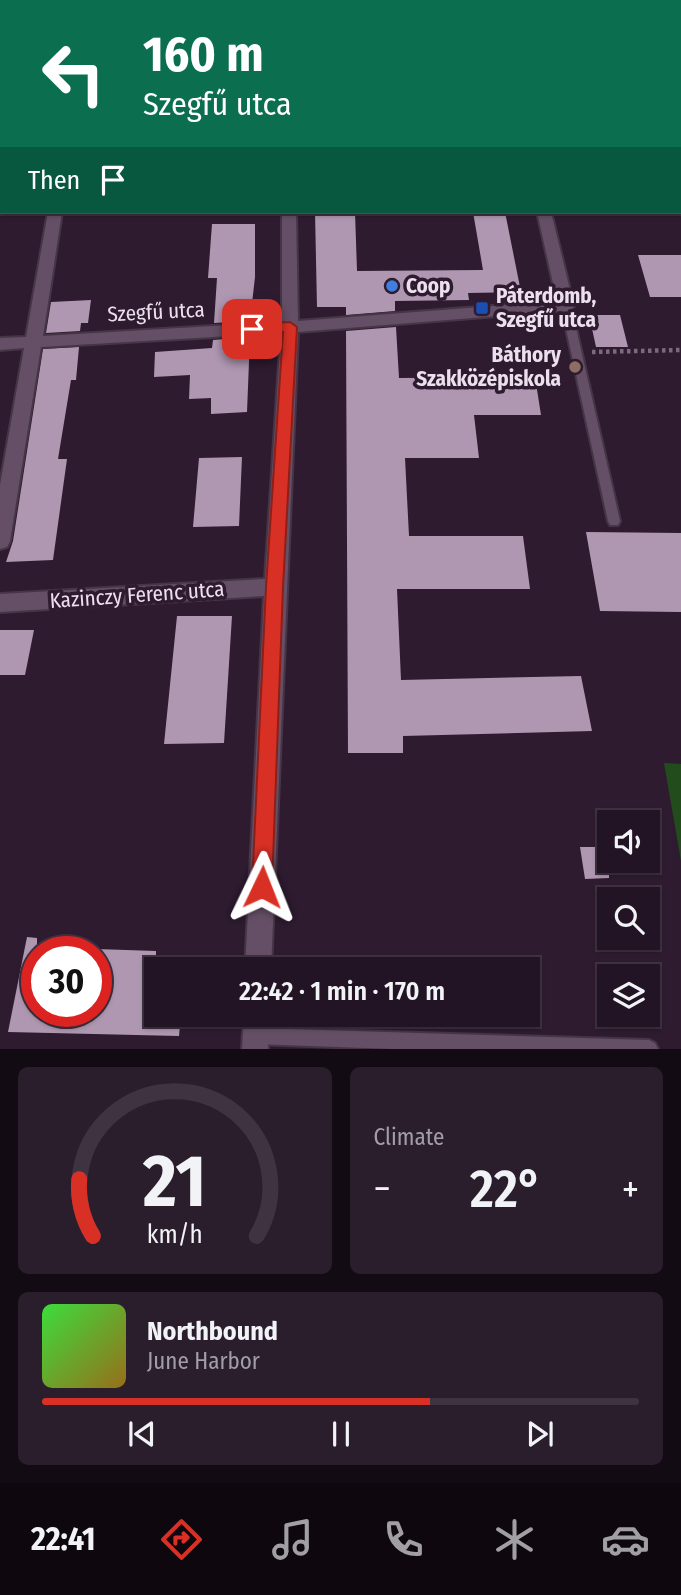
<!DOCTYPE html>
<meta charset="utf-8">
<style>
:root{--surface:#221424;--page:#2a1d2c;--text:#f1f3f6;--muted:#a29ea6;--line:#3f3341;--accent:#d93025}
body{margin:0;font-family:"Fira Sans Condensed",sans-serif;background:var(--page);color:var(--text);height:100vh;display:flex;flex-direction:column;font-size:26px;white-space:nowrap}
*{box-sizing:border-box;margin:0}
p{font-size:23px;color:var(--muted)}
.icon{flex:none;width:38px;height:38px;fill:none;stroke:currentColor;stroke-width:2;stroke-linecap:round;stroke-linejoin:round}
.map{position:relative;height:1049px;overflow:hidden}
.drawer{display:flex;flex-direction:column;gap:18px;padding:18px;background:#130b14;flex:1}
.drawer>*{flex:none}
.banner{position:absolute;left:0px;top:0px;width:682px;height:214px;box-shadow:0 2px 5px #0004,0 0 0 2px var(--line);background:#0b6e4f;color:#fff;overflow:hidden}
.buttons{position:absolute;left:597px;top:810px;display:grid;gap:14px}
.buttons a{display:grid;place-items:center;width:63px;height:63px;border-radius:0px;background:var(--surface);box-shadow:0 2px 5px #0004,0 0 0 2px var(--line);font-size:35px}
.speed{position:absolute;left:21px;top:936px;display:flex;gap:14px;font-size:35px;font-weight:700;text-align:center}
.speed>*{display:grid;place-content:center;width:91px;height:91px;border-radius:50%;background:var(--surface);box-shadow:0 2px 5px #0004,0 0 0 2px var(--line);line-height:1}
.speed .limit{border:10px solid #d22;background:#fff;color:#111}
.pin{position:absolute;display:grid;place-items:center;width:60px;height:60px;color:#fff;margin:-30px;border-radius:14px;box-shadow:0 4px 10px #0006}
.me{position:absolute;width:77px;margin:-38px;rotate:2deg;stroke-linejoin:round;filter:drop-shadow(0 0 5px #0008)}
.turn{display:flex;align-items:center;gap:24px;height:147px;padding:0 28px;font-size:32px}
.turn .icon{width:91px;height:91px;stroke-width:2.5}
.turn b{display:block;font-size:49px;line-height:60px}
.then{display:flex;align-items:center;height:66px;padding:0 28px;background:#0003;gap:14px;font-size:26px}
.big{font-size:52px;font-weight:600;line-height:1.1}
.drawer .widget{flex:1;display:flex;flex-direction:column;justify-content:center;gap:10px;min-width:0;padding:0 24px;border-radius:10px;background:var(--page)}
.drawer .dial{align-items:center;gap:0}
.dial svg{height:182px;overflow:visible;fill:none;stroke:var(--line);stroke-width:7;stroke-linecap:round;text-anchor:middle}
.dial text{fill:var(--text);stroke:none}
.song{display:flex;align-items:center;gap:21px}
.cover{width:84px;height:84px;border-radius:10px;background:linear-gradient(135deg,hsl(120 70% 55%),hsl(40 70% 35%))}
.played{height:7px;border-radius:4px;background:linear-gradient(90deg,var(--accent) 65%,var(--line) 65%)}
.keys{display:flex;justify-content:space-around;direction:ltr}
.heat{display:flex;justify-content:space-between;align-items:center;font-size:38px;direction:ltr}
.drawer .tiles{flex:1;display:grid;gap:18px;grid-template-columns:1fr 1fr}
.widget:last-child{grid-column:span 2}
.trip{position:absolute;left:144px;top:957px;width:396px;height:70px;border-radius:0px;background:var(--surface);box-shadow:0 2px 5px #0004,0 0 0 2px var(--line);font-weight:600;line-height:70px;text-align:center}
.menu{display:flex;height:112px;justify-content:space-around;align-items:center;background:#0e080e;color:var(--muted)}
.menu .icon{width:49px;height:49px}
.menu .current{color:var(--accent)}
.menu b{font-size:32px;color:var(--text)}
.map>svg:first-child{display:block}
.green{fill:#234c1d}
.building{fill:#af97b1}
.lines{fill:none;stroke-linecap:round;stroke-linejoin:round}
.service-casing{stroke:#453546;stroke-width:4}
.minor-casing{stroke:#453546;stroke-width:4}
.path{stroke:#7b6a7d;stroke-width:4.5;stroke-dasharray:3.5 3.5;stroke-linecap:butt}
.service{fill:#654f66;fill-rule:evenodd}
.minor{fill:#654f66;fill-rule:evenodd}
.route{fill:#d93025;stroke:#8d1f18;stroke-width:2}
.shop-dot{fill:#3f7fe0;stroke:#2e1b30;stroke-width:2.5}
.transit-dot{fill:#1a4fb4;stroke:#2e1b30;stroke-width:2.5}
.education-dot{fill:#8d6e63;stroke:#2e1b30;stroke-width:2.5}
.labels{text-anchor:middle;stroke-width:7;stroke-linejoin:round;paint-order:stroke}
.poi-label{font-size:21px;font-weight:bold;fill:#ede0ee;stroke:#2e1b30;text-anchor:start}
.street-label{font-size:21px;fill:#ede0ee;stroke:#2e1b30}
</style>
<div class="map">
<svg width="681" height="1049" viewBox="0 0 681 1049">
<rect width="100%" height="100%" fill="#2e1b30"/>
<path class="green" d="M664,763L681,764V861Z"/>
<path class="building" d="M315,212H355L357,271L483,270L473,212H505L521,292L468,293L469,300L395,301V311L346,315V307H317Z
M212,224H255V277L250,321L214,323L217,278H208Z
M638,255H681V297H650Z
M91,300L88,323H81L80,331L46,333L51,302Z
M589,315H620L628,347H596Z
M396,327L399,378L535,377L541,415H474L479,458H405L409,536H523L530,589H397L401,680L581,676L592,731L403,736V753H348L346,331Z
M250,337L247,412L211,414V398L189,399L190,375L154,377L155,352L212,348L213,340Z
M79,347L76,380H71L58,459H67L53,560L6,562L13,541L43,349Z
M242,457L239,526L193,527L199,458Z
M586,532L681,533V612L600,611Z
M177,616H232L224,743L164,744Z
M0,630H34L25,675H0Z
M580,847H609V878L585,879Z
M27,937L37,938V1012H96V949L156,951V1015H181L179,1036L8,1032Z"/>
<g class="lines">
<g class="service-casing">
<path id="service" d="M566,302L571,306L620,521L618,525H610L608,521L561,306Z
M256,1028L649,1040L655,1043L658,1049H392L256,1044L250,1042L248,1036L250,1030Z"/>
</g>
<g class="minor-casing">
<path id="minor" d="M90,0H102V2H90Z
M283,0H295V2H283Z
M485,0H497L498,2H486Z
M0,135H2V143H0Z
M48,212H62L43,336L282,322V212H296L298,321L557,301L537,212H551L574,306L572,310L298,332L271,970H245L264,596L0,612V594L265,579L281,333L41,347L10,541L7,547L0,549V485L24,348L0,350V338L26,337Z
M244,1015H270L268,1049H242Z"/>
</g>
<path class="path" d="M592,352L681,350"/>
<use href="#service" class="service"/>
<use href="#minor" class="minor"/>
</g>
<path class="route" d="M290,322L297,327L283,587L272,887L269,895L262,898L255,895L252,887L266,587L283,332L252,334L245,329L252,324Z"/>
<circle class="shop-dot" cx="392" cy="286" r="7"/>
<rect class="transit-dot" x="475" y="301" width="14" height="14" rx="3.5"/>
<circle class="education-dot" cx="575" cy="367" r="7"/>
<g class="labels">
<g class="poi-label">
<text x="406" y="293">Coop</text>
<text x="496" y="303">Páterdomb,<tspan x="496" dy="24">Szegfű utca</tspan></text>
<text x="561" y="362" text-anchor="end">Báthory<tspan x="561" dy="24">Szakközépiskola</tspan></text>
</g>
<g class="street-label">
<text transform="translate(156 312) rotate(-3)" y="7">Szegfű utca</text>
<text transform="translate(137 595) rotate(-4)" y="7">Kazinczy Ferenc utca</text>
</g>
</g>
</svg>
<div class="buttons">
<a><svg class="icon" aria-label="sound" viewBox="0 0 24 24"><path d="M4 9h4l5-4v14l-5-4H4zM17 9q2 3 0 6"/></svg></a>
<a><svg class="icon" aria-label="search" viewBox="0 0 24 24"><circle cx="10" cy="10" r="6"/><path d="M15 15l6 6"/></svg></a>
<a><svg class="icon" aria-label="layers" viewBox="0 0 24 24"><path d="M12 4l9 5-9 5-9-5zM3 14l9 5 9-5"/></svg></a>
</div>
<div class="speed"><div class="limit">30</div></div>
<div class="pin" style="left:252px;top:329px;background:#d93025"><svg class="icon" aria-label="arrive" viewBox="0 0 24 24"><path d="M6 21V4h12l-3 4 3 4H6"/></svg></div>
<svg class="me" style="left:262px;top:887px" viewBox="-20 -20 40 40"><path d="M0-17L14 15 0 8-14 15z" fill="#d93025" stroke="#fff" stroke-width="4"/></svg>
<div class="trip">22:42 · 1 min · 170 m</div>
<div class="banner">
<div class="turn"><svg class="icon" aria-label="left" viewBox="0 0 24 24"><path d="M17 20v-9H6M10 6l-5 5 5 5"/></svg><div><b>160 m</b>Szegfű utca</div></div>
<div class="then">Then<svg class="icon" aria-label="arrive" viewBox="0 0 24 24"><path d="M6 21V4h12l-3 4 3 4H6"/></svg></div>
</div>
</div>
<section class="drawer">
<div class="tiles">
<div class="widget dial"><svg viewBox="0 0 100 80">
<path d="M14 69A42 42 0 1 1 86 69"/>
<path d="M14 69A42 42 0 0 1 8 44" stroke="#d93025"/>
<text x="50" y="56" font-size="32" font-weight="700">21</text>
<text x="50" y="72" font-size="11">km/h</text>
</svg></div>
<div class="widget"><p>Climate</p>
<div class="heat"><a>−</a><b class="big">22°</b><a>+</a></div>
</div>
<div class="widget">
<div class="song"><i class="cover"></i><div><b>Northbound</b><p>June Harbor</p></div></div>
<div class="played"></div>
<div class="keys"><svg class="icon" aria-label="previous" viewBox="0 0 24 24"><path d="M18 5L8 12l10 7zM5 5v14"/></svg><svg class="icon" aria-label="pause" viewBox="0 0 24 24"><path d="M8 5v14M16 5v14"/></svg><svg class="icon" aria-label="next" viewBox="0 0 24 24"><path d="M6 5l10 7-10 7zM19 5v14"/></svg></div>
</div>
</div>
</section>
<nav class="menu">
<b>22:41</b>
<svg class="icon current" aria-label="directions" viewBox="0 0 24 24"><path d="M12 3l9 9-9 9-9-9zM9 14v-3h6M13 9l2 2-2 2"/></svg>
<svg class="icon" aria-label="music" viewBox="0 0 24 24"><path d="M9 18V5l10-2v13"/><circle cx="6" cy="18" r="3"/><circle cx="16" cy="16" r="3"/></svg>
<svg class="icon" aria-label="phone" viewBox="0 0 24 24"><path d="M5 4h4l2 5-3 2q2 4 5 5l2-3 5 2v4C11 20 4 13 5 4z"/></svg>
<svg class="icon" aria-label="climate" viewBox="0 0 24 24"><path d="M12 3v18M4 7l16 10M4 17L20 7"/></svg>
<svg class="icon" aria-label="car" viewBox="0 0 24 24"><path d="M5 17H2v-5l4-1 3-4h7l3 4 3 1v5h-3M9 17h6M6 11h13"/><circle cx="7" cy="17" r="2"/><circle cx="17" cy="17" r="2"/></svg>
</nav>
